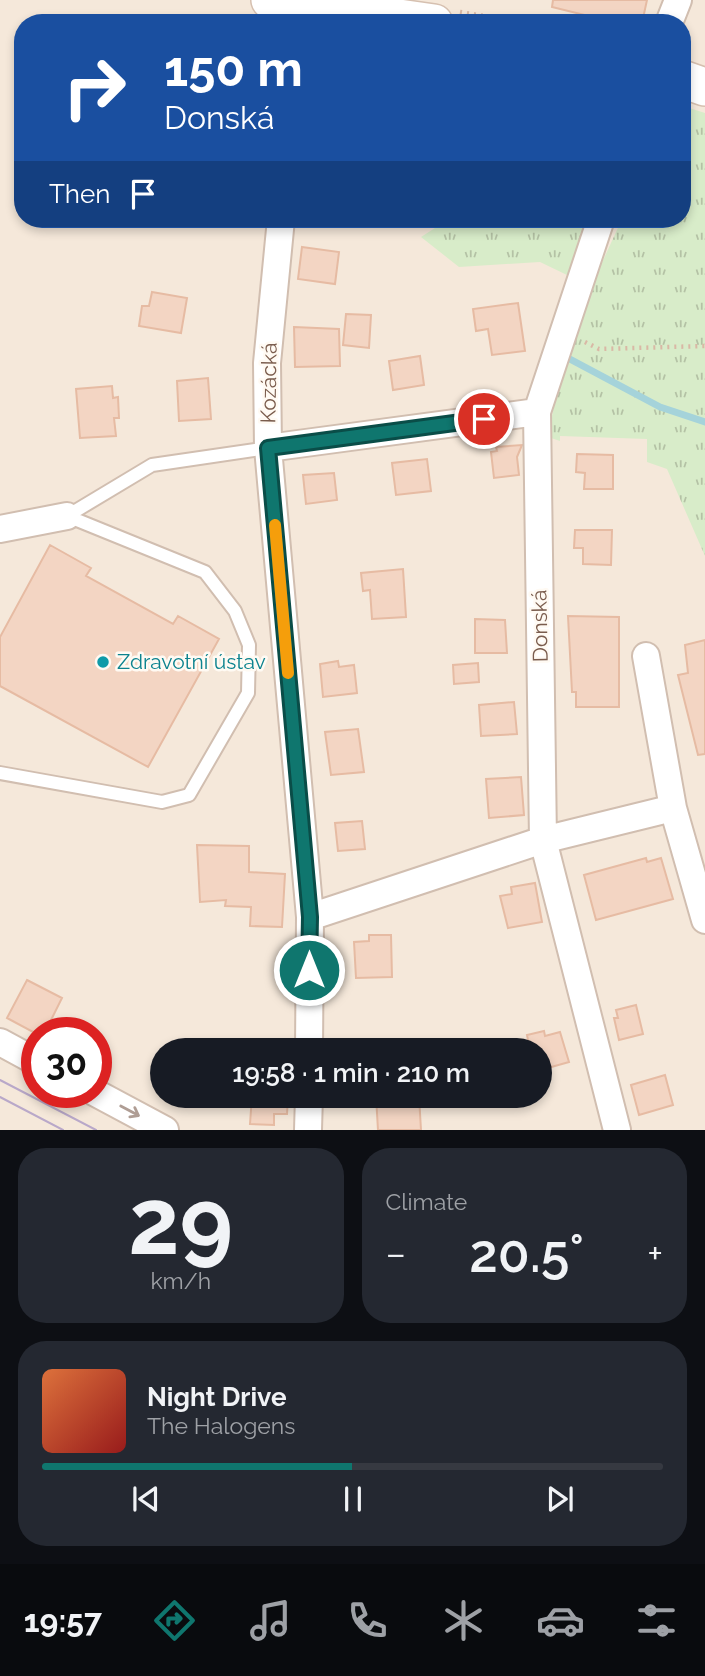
<!DOCTYPE html>
<meta charset="utf-8">
<style>
:root{--surface:#171b24;--page:#242831;--text:#f1f3f6;--muted:#9ea1a6;--line:#363941;--accent:#0f766e}
body{margin:0;font-family:Raleway,sans-serif;background:var(--page);color:var(--text);height:100vh;display:flex;flex-direction:column;font-size:26px;white-space:nowrap}
*{box-sizing:border-box;margin:0}
p{font-size:23px;color:var(--muted)}
.icon{flex:none;width:38px;height:38px;fill:none;stroke:currentColor;stroke-width:2;stroke-linecap:round;stroke-linejoin:round}
.map{position:relative;height:1130px;overflow:hidden}
.drawer{display:flex;flex-direction:column;gap:18px;padding:18px;background:#0d0f14;flex:1}
.drawer>*{flex:none}
.top-card{position:absolute;left:14px;top:14px;width:677px;height:214px;border-radius:28px;box-shadow:0 4px 10px #0003;background:#1a4fa0;color:#fff;overflow:hidden}
.speed{position:absolute;left:21px;top:1017px;display:flex;gap:14px;font-size:35px;font-weight:700;text-align:center}
.speed>*{display:grid;place-content:center;width:91px;height:91px;border-radius:50%;background:var(--surface);box-shadow:0 4px 10px #0003;line-height:1}
.speed .limit{border:10px solid #d22;background:#fff;color:#111}
.pin{position:absolute;display:grid;place-items:center;width:60px;height:60px;color:#fff;margin:-30px;border:4px solid #fff;border-radius:50%;box-shadow:0 2px 7px #0007}
.me{position:absolute;width:77px;margin:-38px;rotate:0deg;stroke-linejoin:round;filter:drop-shadow(0 0 5px #0008)}
.turn{display:flex;align-items:center;gap:24px;height:147px;padding:0 35px;font-size:32px}
.turn .icon{width:91px;height:91px;stroke-width:2.5}
.turn b{display:block;font-size:49px;line-height:60px}
.then{display:flex;align-items:center;height:66px;padding:0 35px;background:#0003;gap:14px;font-size:26px}
.big{font-size:52px;font-weight:600;line-height:1.1}
.drawer .card{flex:1;display:flex;flex-direction:column;justify-content:center;gap:10px;min-width:0;padding:0 24px;border-radius:28px;background:var(--page)}
.drawer .dial{align-items:center;gap:0}
.dial b{font-size:91px;line-height:1}
.song{display:flex;align-items:center;gap:21px}
.cover{width:84px;height:84px;border-radius:10px;background:linear-gradient(135deg,hsl(20 70% 55%),hsl(0 70% 35%))}
.played{height:7px;border-radius:4px;background:linear-gradient(90deg,var(--accent) 50%,var(--line) 50%)}
.keys{display:flex;justify-content:space-around;direction:ltr}
.heat{display:flex;justify-content:space-between;align-items:center;font-size:38px;direction:ltr}
.drawer .tiles{flex:1;display:grid;gap:18px;grid-template-columns:1fr 1fr}
.card:last-child{grid-column:span 2}
.trip{position:absolute;left:150px;top:1038px;width:402px;height:70px;border-radius:35px;background:var(--surface);box-shadow:0 4px 10px #0003;font-weight:600;line-height:70px;text-align:center}
.dock{display:flex;height:112px;justify-content:space-around;align-items:center;background:#090b0e;color:var(--muted)}
.dock .icon{width:49px;height:49px}
.dock .on{color:var(--accent)}
.dock b{font-size:32px;color:var(--text)}
.map>svg:first-child{display:block}
.residential{fill:#f5e8da;fill-rule:evenodd}
.grass{fill:url(#grass-tufts)}
.lines{fill:none;stroke-linecap:round;stroke-linejoin:round}
.stream{stroke:#a5d3da;stroke-width:7}
.building{fill:#f3d5c3;stroke:#e6bba3;stroke-width:2}
.service-casing{stroke:#d1beb0;stroke-width:16}
.minor-casing{stroke:#d1beb0;stroke-width:30}
.secondary-casing{stroke:#d6c0b0;stroke-width:40}
.path{stroke:#d9b8a5;stroke-width:4.5;stroke-dasharray:2 5;stroke-linecap:butt}
.service{stroke:#fff;stroke-width:12}
.minor{stroke:#fff;stroke-width:26}
.secondary{stroke:#fff;stroke-width:37}
.tram{stroke:#b9a8c9;stroke-width:2}
.oneway{stroke:#af9d94}
.route-casing{stroke:#0a4d48;stroke-width:18}
.route{stroke:#0f766e;stroke-width:12}
.slow{stroke:#f59e0b;stroke-width:12}
.culture-dot{fill:#0f9aa8;stroke:#fffaf3;stroke-width:2.5}
.labels{text-anchor:middle;stroke-width:5;stroke-linejoin:round;paint-order:stroke}
.street-label{font-size:21px;fill:#7a5c4d;stroke:#fffaf3}
.culture-label{font-size:21px;fill:#0d838f;stroke:#fffaf3;text-anchor:start}
</style>
<div class="map">
<svg width="705" height="1130" viewBox="0 0 705 1130">
<defs>
<pattern id="grass-tufts" width="24" height="20" patternUnits="userSpaceOnUse" patternTransform="scale(1.75)"><rect width="24" height="20" fill="#d8ecc9"/><path d="M3 7l-1-3M5 7V3M7 7l1-3M15 17l-1-3M17 17v-4M19 17l1-3" fill="none" stroke="#b4c2a5"/></pattern>
</defs>
<rect width="100%" height="100%" fill="#fdf6ec"/>
<path class="residential" d="M0,0H705V1130H0ZM23,23H682V219H23ZM37,1032H96V1092H37ZM163,1050H541V1096H163Z"/>
<path class="grass" d="M683,106L705,113V556L667,469L647,462V439L560,436V441L548,437L560,374L583,304L622,219H682Z
M449,219H591L567,275L540,262L459,267L421,237Z"/>
<g class="lines">
<path class="stream" d="M566,357L660,407L705,422"/>
</g>
<path class="building" d="M553,0H647L642,23H617L552,7Z
M302,247L339,252L335,284L298,279Z
M152,292L187,298L181,333L139,326L142,306H149Z
M518,303L525,351L492,355L488,329L476,331L473,309Z
M346,314L371,315L369,348L343,345Z
M294,327L339,329L340,366L295,367Z
M420,356L424,385L393,390L389,361Z
M208,378L211,419L179,421L177,381Z
M112,386L113,398L118,397L119,418H114L116,436L80,438L76,389Z
M522,445L517,457L519,475L494,478L491,452L497,451L496,447Z
M577,454L613,455V489H584L585,473L576,472Z
M427,459L431,491L396,495L392,463Z
M334,473L337,500L306,504L303,475Z
M575,530H612L611,565L583,564V548H574Z
M50,545L91,568L86,576L173,624L178,616L219,639L148,767L0,686V637Z
M403,569L406,617L372,619L370,590L363,591L361,573Z
M568,616L619,617V707H576V692H572Z
M475,619L505,620L507,653H475Z
M705,640V754L698,755L678,675L688,673L685,645Z
M338,661L339,667L354,665L357,693L323,697L320,664Z
M478,663L479,682L454,684L453,665Z
M514,702L517,734L481,736L479,705Z
M358,729L364,772L331,775L325,732Z
M521,777L524,815L489,818L486,779Z
M362,821L365,849L338,851L335,823Z
M197,845L249,846V872L285,874L282,927L250,926L251,907L225,906L226,900L200,902Z
M646,858L647,862L661,858L673,899L596,920L584,875Z
M535,883L542,922L508,928L500,896L512,894L511,887Z
M369,935H391L392,977L356,978L354,942L369,941Z
M27,980L62,998L45,1032H33L7,1018Z
M636,1005L643,1034L619,1040L614,1018H618L616,1010Z
M544,1031L545,1036L560,1032L569,1062L541,1070V1050H530L527,1035Z
M665,1075L673,1105L639,1115L631,1085Z
M252,1096H288L287,1114H274V1125L250,1124Z
M376,1096H419L421,1130H378Z"/>
<g class="lines">
<g class="service-casing">
<path id="service" d="M0,773L162,802L189,795L248,693L249,645L235,611L205,572L67,516L152,465L268,448"/>
</g>
<g class="minor-casing">
<path id="minor" d="M669,23L678,0
M281,219L267,363L268,448L310,917L309,1050
M601,219L537,412L543,840L617,1130
M268,448L537,412
M0,529L67,516
M646,656L673,808L705,920
M310,917L543,840L673,808
M0,1042L37,1062
M94,1092L165,1130
M308,1130L309,1096"/>
</g>
<g class="secondary-casing">
<path id="secondary" d="M270,0L434,23
M682,79L705,87"/>
</g>
<path class="path" d="M460,12L525,23
M585,342L599,349L705,346"/>
<use href="#service" class="service"/>
<use href="#minor" class="minor"/>
<use href="#secondary" class="secondary"/>
<path class="tram" d="M0,1080L96,1130
M0,1097L63,1130"/>
</g>
<defs><path id="oneway-shaft" d="M-6 0H5M1.5-3L5.5 0L1.5 3" fill="none" stroke-width="1.6" stroke-linecap="round" stroke-linejoin="round" transform="scale(1.75)"/></defs>
<use class="oneway" href="#oneway-shaft" transform="translate(130 1111) rotate(28)"/>
<g class="lines">
<g class="route-casing">
<path id="route" d="M309,970L310,917L268,448L484,419"/>
</g>
<use href="#route" class="route"/>
<path class="slow" d="M275,525L288,673"/>
</g>
<circle class="culture-dot" cx="103" cy="662" r="7"/>
<g class="labels">
<g class="street-label">
<text transform="translate(269 383) rotate(-89)" y="7">Kozácká</text>
<text transform="translate(540 626) rotate(-91)" y="7">Donská</text>
</g>
<g class="culture-label">
<text x="117" y="669">Zdravotní ústav</text>
</g>
</g>
</svg>
<div class="speed"><div class="limit">30</div></div>
<div class="pin" style="left:484px;top:419px;background:#d93025"><svg class="icon" aria-label="arrive" viewBox="0 0 24 24"><path d="M6 21V4h12l-3 4 3 4H6"/></svg></div>
<svg class="me" style="left:309px;top:970px" viewBox="-20 -20 40 40"><circle r="17" fill="#0f766e" stroke="#fff" stroke-width="3"/><path d="M0-11L8 9 0 5-8 9z" fill="#fff"/></svg>
<div class="trip">19:58 · 1 min · 210 m</div>
<div class="top-card">
<div class="turn"><svg class="icon" aria-label="right" viewBox="0 0 24 24"><path d="M7 20v-9h11M14 6l5 5-5 5"/></svg><div><b>150 m</b>Donská</div></div>
<div class="then">Then<svg class="icon" aria-label="arrive" viewBox="0 0 24 24"><path d="M6 21V4h12l-3 4 3 4H6"/></svg></div>
</div>
</div>
<section class="drawer">
<div class="tiles">
<div class="card dial"><b>29</b><p>km/h</p></div>
<div class="card"><p>Climate</p>
<div class="heat"><a>−</a><b class="big">20.5°</b><a>+</a></div>
</div>
<div class="card">
<div class="song"><i class="cover"></i><div><b>Night Drive</b><p>The Halogens</p></div></div>
<div class="played"></div>
<div class="keys"><svg class="icon" aria-label="previous" viewBox="0 0 24 24"><path d="M18 5L8 12l10 7zM5 5v14"/></svg><svg class="icon" aria-label="pause" viewBox="0 0 24 24"><path d="M8 5v14M16 5v14"/></svg><svg class="icon" aria-label="next" viewBox="0 0 24 24"><path d="M6 5l10 7-10 7zM19 5v14"/></svg></div>
</div>
</div>
</section>
<nav class="dock">
<b>19:57</b>
<svg class="icon on" aria-label="directions" viewBox="0 0 24 24"><path d="M12 3l9 9-9 9-9-9zM9 14v-3h6M13 9l2 2-2 2"/></svg>
<svg class="icon" aria-label="music" viewBox="0 0 24 24"><path d="M9 18V5l10-2v13"/><circle cx="6" cy="18" r="3"/><circle cx="16" cy="16" r="3"/></svg>
<svg class="icon" aria-label="phone" viewBox="0 0 24 24"><path d="M5 4h4l2 5-3 2q2 4 5 5l2-3 5 2v4C11 20 4 13 5 4z"/></svg>
<svg class="icon" aria-label="climate" viewBox="0 0 24 24"><path d="M12 3v18M4 7l16 10M4 17L20 7"/></svg>
<svg class="icon" aria-label="car" viewBox="0 0 24 24"><path d="M5 17H2v-5l4-1 3-4h7l3 4 3 1v5h-3M9 17h6M6 11h13"/><circle cx="7" cy="17" r="2"/><circle cx="17" cy="17" r="2"/></svg>
<svg class="icon" aria-label="filters" viewBox="0 0 24 24"><path d="M4 7h16M4 17h16"/><circle cx="9" cy="7" r="2"/><circle cx="15" cy="17" r="2"/></svg>
</nav>
